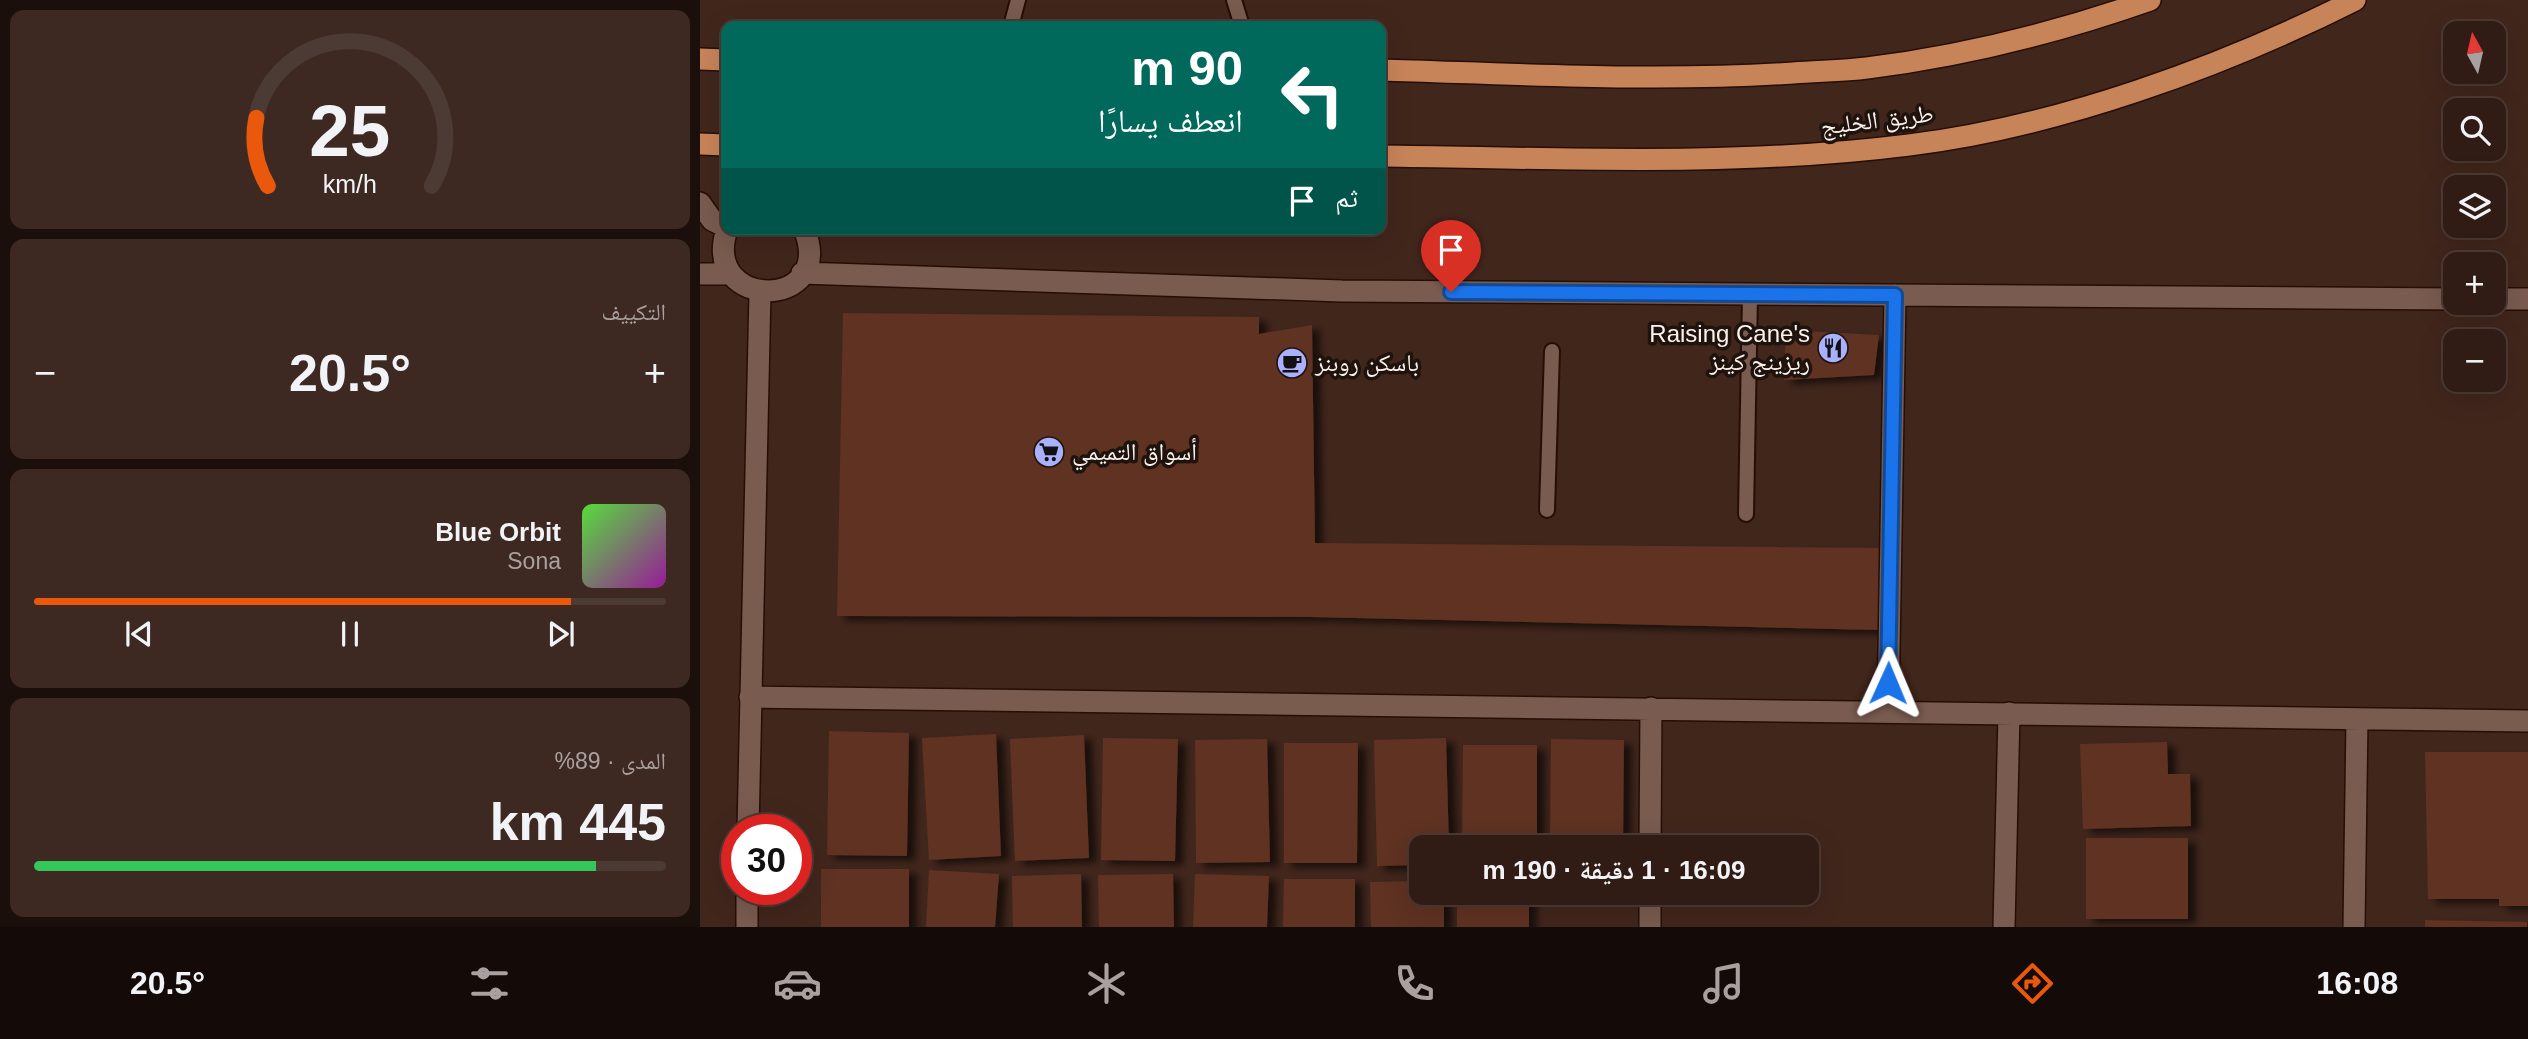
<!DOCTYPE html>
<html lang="ar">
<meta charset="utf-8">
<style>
:root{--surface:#311c15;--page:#3d2922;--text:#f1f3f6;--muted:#a8a1a0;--line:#4c3a34;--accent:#ea580c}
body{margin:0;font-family:Arial,"Noto Naskh Arabic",sans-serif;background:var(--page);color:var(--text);direction:rtl;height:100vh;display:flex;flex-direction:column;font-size:26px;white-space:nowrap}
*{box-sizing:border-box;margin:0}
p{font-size:23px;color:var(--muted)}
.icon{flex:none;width:38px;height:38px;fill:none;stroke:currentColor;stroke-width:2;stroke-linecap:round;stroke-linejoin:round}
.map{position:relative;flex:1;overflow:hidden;direction:ltr}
.details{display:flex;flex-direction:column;gap:10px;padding:10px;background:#1b0f0c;width:700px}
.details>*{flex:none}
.banner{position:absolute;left:21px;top:21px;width:665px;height:214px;border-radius:14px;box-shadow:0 7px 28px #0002,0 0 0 2px var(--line);direction:rtl;background:#00695c;color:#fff;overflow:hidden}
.needle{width:46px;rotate:352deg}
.tools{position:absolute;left:1743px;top:21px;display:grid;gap:14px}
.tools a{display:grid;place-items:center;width:63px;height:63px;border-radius:14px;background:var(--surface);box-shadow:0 7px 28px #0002,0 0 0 2px var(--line);font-size:35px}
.speed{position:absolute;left:21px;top:814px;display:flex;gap:14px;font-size:35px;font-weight:700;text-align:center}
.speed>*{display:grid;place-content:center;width:91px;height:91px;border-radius:50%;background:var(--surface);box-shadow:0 7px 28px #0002,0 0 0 2px var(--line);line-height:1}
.speed .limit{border:10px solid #d22;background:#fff;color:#111}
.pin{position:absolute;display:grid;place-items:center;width:60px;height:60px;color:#fff;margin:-72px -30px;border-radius:50% 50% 50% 0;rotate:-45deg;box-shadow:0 0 7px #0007}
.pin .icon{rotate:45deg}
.me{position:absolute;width:77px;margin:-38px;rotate:1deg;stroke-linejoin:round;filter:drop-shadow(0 0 5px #0008)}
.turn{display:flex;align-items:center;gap:24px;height:147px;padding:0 28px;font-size:32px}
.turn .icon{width:91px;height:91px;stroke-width:2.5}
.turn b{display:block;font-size:49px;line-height:60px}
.then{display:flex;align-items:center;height:66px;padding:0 28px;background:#0003;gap:14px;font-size:26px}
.big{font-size:52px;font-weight:700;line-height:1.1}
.details .widget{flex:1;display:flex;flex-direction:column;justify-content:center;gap:10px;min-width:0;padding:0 24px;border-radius:14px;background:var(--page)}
.details .dial{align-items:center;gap:0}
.dial svg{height:182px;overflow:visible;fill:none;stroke:var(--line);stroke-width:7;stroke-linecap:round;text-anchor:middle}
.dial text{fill:var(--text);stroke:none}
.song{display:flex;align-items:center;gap:21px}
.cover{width:84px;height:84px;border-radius:10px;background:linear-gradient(135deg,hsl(110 70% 55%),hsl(300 70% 35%))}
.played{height:7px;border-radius:4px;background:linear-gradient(90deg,var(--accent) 85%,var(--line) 85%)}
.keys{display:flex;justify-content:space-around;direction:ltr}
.heat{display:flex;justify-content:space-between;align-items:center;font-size:38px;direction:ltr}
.charge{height:10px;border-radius:5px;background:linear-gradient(90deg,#34c759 89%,var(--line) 0)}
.trip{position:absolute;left:709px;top:835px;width:410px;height:70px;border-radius:14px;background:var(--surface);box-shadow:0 7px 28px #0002,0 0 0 2px var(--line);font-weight:700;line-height:70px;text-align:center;direction:rtl}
.dock{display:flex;height:112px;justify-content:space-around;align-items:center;background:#140b08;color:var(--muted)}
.dock .icon{width:49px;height:49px}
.dock .active{color:var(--accent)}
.dock b{font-size:32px;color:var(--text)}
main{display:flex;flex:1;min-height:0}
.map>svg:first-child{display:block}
.building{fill:#5f3221;filter:url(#shadow)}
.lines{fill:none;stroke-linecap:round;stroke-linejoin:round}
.lane-casing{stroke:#260e06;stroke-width:18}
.street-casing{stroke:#260e06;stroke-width:24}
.primary-casing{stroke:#260e06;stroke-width:24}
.lane{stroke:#795b4f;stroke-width:14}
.street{stroke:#795b4f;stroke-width:21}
.primary{stroke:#c88459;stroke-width:21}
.route-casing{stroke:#114b97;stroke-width:18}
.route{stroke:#1a73e8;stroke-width:12}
.labels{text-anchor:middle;stroke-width:7;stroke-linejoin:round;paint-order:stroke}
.street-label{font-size:24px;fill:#fdf1ed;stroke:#1f130e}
.poi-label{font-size:24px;fill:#fdf1ed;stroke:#1f130e;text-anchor:start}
</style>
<main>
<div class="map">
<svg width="1828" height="927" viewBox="0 0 1828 927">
<defs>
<filter id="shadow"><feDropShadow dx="8" dy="4.5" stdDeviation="3.5" flood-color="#0009"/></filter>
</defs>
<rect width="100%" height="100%" fill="#41261c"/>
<path class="building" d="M143,313L559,317V334L612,325L615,543L1184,548L1178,630L611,617L137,616Z
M1086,330L1179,335L1174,375L1084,380Z
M129,731L209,733L207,856L127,855Z
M296,734L301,856L229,860L222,738Z
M384,735L389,858L315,861L310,739Z
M403,738L478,739L475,861L401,860Z
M746,738L749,847H721V865L677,866L674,740Z
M567,739L570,862L496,863L495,740Z
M851,739L924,740L923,847H850Z
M1467,742L1468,774H1490L1491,826L1383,829L1380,744Z
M584,743H658L657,863H584Z
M763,745H837V847H762Z
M1725,752H1828V906H1799V899H1728Z
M1386,838H1488V919H1386Z
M121,869H209V927H121Z
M229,870L299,874L295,927H226Z
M381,874L382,927H313L312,876Z
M473,874L474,927H399L398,875Z
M495,874L569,876L567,927H493Z
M584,879H655V927H583Z
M721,881V892H744V927H671L670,882Z
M757,892H829V927H757Z
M1725,920L1827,922V927H1725Z"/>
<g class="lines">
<g class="lane-casing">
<path id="lane" d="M534,0L542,26
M311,26L318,0
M847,510L852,351
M1046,514L1050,294"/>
</g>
<g class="street-casing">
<path id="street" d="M0,203L12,220L26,227
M27,229C0,312 138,311 104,229
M102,273L642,291L1755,299
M0,274H30
M1794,299H1828
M50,697L1828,721
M1188,711L1195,295
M48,830L60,292
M950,847L951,708
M47,927V889
M950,927V892
M1304,927L1309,713
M1654,927L1657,719"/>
</g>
<g class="primary-casing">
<path id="primary" d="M0,59L26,60
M681,70C818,74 956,82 1093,73C1118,71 1143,71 1167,68C1264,56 1359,32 1450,0
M0,144L26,145
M681,156C857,158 1034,167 1209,145C1357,127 1522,67 1655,0"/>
</g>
<use href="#lane" class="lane"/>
<use href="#street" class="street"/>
<use href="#primary" class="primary"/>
</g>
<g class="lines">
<g class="route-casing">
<path id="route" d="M751,292L1195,295L1188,683"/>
</g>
<use href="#route" class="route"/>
</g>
<defs>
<g id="restaurant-disc" transform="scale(1.575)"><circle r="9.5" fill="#a9b0fc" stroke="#1f130e"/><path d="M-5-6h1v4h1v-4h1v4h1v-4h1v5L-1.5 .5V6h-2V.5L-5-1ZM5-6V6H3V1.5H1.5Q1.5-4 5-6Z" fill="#111"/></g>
<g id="cafe-disc" transform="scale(1.575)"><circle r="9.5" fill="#a9b0fc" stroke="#1f130e"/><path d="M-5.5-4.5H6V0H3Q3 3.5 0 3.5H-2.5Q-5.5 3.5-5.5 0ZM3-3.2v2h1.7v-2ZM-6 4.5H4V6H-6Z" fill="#111"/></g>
<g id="supermarket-disc" transform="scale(1.575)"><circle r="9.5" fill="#a9b0fc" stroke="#1f130e"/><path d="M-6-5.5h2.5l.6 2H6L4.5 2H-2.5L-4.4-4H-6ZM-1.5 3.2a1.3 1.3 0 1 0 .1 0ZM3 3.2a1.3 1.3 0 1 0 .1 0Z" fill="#111"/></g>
</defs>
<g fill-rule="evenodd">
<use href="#restaurant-disc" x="1133" y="348"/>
<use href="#cafe-disc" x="592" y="363"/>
<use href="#supermarket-disc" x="349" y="452"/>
</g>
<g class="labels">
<g class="street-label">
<text transform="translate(1177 120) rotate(-7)" y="8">طريق الخليج</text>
</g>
<g class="poi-label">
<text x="1110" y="342" text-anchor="end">Raising Cane's<tspan x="1110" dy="28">ريزينج كينز</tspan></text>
<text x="615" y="371">باسكن روبنز</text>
<text x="372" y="460">أسواق التميمي</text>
</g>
</g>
</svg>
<div class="tools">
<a><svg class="needle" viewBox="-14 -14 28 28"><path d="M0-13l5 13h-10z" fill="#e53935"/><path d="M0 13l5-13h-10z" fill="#a8a1a0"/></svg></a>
<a><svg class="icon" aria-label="search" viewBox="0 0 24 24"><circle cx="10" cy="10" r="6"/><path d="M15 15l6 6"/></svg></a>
<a><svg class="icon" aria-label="layers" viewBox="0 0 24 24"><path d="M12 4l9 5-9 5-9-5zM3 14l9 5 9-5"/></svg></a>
<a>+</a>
<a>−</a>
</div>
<div class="speed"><div class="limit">30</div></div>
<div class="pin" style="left:751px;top:292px;background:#d93025"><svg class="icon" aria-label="arrive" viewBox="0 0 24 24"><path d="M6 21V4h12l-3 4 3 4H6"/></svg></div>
<svg class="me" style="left:1188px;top:683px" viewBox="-20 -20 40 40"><path d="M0-17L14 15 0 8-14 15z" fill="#1a73e8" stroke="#fff" stroke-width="4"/></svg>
<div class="trip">16:09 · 1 دقيقة · 190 m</div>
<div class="banner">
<div class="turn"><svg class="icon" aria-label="left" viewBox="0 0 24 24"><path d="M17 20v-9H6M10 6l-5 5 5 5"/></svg><div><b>90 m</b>انعطف يسارًا</div></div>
<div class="then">ثم<svg class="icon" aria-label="arrive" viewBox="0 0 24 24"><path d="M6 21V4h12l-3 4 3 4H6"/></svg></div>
</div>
</div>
<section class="details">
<div class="widget dial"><svg viewBox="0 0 100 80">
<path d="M14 69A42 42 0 1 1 86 69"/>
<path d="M14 69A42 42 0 0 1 9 39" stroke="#ea580c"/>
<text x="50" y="56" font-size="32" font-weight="700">25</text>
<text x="50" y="72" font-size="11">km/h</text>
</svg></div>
<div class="widget"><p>التكييف</p>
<div class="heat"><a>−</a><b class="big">20.5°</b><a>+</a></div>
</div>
<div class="widget">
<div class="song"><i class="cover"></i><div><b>Blue Orbit</b><p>Sona</p></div></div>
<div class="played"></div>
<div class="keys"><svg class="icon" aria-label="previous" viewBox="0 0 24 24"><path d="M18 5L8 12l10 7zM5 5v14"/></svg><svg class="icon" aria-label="pause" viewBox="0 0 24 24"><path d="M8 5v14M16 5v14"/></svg><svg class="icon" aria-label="next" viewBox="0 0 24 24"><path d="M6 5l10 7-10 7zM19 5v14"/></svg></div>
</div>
<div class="widget"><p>المدى · 89%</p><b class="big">445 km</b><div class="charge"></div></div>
</section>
</main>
<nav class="dock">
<b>16:08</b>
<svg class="icon active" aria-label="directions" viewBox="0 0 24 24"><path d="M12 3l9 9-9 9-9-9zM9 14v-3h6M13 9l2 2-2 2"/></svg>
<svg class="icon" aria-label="music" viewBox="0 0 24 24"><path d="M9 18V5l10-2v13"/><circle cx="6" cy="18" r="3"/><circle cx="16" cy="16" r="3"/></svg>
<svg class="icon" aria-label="phone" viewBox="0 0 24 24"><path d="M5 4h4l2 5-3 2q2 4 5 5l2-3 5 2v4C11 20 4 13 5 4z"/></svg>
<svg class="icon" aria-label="climate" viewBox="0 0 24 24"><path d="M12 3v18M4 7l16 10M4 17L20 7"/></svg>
<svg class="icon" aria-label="car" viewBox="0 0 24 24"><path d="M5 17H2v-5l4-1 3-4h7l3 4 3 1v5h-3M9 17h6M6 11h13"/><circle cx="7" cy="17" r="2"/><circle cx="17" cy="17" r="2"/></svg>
<svg class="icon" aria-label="filters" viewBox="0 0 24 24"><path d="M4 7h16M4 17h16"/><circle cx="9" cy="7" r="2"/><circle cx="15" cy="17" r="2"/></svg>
<b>20.5°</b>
</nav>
